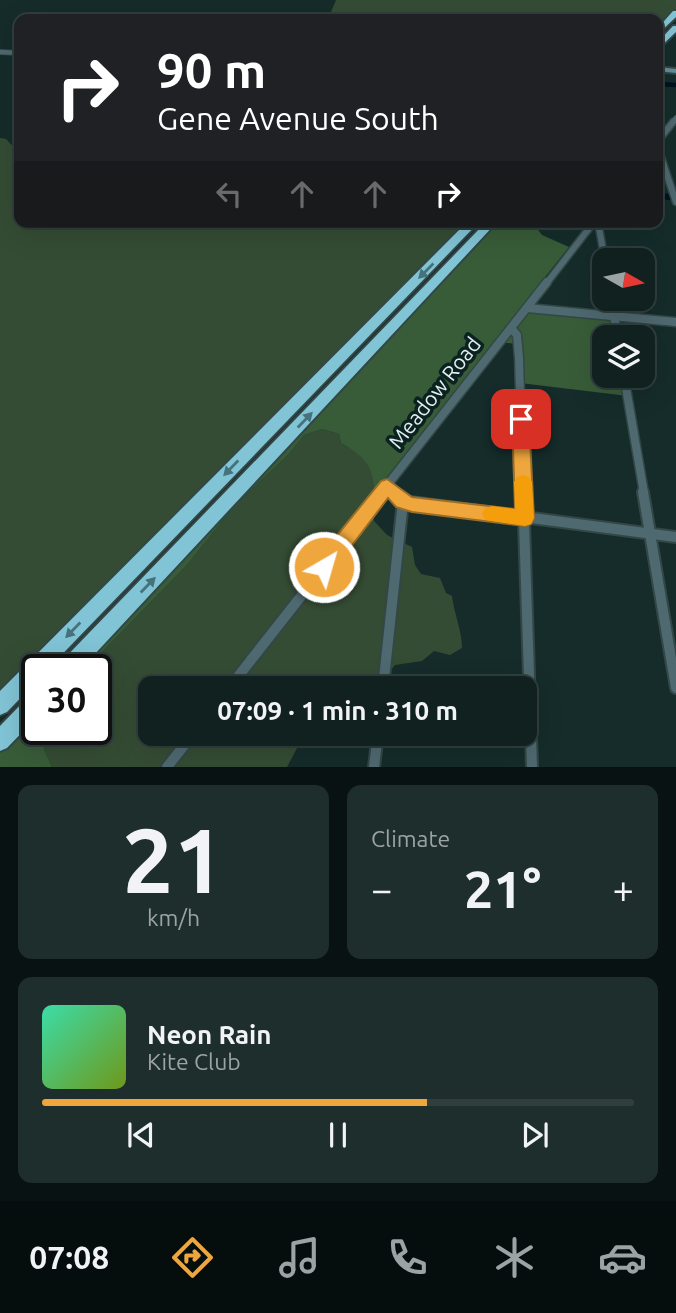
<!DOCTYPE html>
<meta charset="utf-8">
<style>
:root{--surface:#102120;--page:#1e2e2d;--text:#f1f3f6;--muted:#9ca3a5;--line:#303e3e;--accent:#efa73d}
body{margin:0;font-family:Ubuntu,sans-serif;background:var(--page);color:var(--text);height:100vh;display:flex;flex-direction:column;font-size:26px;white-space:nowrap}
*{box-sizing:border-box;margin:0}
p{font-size:23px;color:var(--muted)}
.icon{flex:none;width:38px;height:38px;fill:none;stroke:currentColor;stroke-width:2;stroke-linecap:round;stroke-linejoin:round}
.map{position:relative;height:767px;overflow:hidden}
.panel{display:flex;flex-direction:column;gap:18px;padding:18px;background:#091212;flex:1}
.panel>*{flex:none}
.hud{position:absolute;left:14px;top:14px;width:649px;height:214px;border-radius:14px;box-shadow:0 7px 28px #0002,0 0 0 2px var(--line);background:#202124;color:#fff;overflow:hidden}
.needle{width:46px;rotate:99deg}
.buttons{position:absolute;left:592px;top:248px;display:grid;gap:14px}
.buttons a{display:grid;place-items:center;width:63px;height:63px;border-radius:14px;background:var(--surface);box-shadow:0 7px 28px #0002,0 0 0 2px var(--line);font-size:35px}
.speed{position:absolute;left:21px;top:654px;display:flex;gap:14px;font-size:35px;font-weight:700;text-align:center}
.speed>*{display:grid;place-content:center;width:91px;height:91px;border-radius:50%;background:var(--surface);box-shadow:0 7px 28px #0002,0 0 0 2px var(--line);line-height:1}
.speed .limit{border:4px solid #111;border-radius:10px;background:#fff;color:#111}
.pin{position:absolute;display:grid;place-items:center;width:60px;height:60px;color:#fff;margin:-30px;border-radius:14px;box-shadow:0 4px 10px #0006}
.me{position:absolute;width:77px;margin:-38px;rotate:38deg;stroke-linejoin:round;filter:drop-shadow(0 0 5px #0008)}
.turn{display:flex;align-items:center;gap:24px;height:147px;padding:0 28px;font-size:32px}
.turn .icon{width:91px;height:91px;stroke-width:2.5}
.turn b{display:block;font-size:49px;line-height:60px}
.lanes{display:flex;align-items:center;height:66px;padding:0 28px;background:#0003;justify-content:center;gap:35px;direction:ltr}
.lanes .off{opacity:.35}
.big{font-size:52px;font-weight:700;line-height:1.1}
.panel .card{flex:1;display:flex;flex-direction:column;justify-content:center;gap:10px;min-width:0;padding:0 24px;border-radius:14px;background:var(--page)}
.panel .dial{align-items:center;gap:0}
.dial b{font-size:91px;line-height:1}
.song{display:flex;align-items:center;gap:21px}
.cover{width:84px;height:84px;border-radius:10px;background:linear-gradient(135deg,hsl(160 70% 55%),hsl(80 70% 35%))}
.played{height:7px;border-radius:4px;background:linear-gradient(90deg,var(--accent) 65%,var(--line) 65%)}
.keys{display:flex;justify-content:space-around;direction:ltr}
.heat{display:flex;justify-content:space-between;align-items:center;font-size:38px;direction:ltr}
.panel .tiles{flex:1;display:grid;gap:18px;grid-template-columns:1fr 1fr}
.card:last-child{grid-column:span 2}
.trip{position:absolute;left:138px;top:676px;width:399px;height:70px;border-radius:14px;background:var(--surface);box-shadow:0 7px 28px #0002,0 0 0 2px var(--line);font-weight:700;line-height:70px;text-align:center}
.tabs{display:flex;height:112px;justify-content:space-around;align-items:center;background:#060d0d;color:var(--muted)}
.tabs .icon{width:49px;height:49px}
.tabs .current{color:var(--accent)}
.tabs b{font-size:32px;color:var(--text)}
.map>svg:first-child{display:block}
.green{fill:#354c34}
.forest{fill:#385c38}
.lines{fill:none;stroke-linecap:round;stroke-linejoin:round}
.canal-far1{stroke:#001120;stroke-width:4.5}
.canal{stroke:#001120;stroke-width:6}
.street-far3-casing{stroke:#324746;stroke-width:6}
.street-far2-casing{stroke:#324746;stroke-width:9}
.street-far1-casing{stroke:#324746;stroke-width:11}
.street-casing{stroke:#324746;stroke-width:14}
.secondary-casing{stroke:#324746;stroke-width:4}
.highway-casing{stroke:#324746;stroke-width:4}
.street-far3{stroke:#4f6970;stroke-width:4.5}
.street-far2{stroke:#4f6970;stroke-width:6}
.street-far1{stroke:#4f6970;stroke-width:8}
.street{stroke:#4f6970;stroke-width:10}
.secondary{fill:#638e99;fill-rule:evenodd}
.highway{fill:#81c4d5;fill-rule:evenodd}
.oneway{fill:#46737b}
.route{fill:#efa73d;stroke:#9b6d28;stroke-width:2}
.slow{fill:#f59e0b}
.labels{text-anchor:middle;stroke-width:7;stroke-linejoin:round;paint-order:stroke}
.street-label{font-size:21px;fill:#e2f0ef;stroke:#0b2221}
</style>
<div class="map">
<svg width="676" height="767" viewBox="0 0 676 767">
<rect width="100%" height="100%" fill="#152c2b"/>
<path class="green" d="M336,0H676V11L658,29V19H502L488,16L475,19H328Z
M0,138L6,139L19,153V222H470L0,698Z
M322,429L339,434L341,443C387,469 368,479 374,521L387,535L412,547L415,565L421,574L440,578L446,593L452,596C454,614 462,630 462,648L450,655L434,651L422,661L395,665L377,688H150V733H305L287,767H52L44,749L50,730H96V670H87L96,658L186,566L235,505L288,455L304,435Z"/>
<path class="forest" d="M495,222H532L542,235L569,247L521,307L614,318L618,338H604V376H624L628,396L520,383L517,344L498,342L373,505C375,471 372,461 341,443L339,434L322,429L304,435L288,455L235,505L186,566L96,658L87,670H74Z
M37,710V730H50L44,749L52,767H0V749Z"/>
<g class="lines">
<path class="canal-far1" d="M659,84L676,85"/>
<path class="canal" d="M658,196L670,197"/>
<g class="street-far3-casing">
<path id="street-far3" d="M0,52L19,53
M672,123L676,118"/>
</g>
<g class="street-far2-casing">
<path id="street-far2" d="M658,141L673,122
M658,148L676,202
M598,222L605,261
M546,284L594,222"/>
</g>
<g class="street-far1-casing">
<path id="street-far1" d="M611,299L618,338
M527,308L676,322
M511,328L517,335L519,358L523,493
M624,376L644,493
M387,486L395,493
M381,493L547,282"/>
</g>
<g class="street-casing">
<path id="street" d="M523,492L532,767
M643,492L676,688
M403,501L676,537
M229,688L383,492
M383,688L403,501L393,492
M167,767L194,733
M374,767L378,733"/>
</g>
<g class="secondary-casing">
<path id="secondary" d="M658,67L676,69V73L658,71Z"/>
</g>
<g class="highway-casing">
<path id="highway" d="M673,11H676V17L658,34V28Z
M673,26H676V32L658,49V42Z
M467,222H479L47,670H37V681L7,712L0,715V691Z
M486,222H497L80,670H58L60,663Z
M37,692V717L7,748L0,751V726L30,695Z"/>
</g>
<use href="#street-far3" class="street-far3"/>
<use href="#street-far2" class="street-far2"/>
<use href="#street-far1" class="street-far1"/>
<use href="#street" class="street"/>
<use href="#secondary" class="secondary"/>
<use href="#highway" class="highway"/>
</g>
<defs><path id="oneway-solid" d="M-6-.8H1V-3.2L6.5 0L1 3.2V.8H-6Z" transform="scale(1.75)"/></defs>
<g class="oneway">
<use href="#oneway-solid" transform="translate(426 271) rotate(135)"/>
<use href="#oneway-solid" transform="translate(305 420) rotate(-46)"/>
<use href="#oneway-solid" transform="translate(231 468) rotate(134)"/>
<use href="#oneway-solid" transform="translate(148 585) rotate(-46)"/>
<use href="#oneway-solid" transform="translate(73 630) rotate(134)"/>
</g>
<path class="route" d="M521,413L529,419L534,518L531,524L525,526L412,512L396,507L388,498L331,573L324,576L317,573L314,567L317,560L381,481L387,479L412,497L515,509L512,419Z"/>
<path class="slow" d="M523,475L529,477L532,482L534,518L531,524L525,526L485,520L482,514L485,508L492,506L515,509L514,482L517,477Z"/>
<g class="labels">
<g class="street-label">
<text transform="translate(435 393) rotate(-52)" y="7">Meadow Road</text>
</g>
</g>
</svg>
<div class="buttons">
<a><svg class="needle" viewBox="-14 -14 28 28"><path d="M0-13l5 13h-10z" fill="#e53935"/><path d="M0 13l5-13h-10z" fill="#9ca3a5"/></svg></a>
<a><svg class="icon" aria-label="layers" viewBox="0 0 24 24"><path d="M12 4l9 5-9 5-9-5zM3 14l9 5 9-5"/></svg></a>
</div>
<div class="speed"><div class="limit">30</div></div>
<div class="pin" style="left:521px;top:419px;background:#d93025"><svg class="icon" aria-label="arrive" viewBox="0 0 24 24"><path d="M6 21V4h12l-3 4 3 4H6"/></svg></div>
<svg class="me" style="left:324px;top:567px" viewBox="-20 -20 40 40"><circle r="17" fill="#efa73d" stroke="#fff" stroke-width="3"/><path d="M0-11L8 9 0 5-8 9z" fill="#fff"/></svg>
<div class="trip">07:09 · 1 min · 310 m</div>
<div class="hud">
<div class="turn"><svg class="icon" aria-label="right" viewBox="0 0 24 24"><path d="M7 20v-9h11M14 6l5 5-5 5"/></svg><div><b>90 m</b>Gene Avenue South</div></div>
<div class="lanes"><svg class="icon off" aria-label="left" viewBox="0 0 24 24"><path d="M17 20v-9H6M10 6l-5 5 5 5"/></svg><svg class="icon off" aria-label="ahead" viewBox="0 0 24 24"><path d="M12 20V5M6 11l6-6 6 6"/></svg><svg class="icon off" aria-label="ahead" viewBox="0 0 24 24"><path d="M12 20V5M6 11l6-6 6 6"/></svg><svg class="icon" aria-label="right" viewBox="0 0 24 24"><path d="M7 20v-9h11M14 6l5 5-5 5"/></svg></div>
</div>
</div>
<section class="panel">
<div class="tiles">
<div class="card dial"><b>21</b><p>km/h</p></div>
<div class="card"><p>Climate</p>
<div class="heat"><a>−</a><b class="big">21°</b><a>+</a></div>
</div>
<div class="card">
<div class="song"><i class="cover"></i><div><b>Neon Rain</b><p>Kite Club</p></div></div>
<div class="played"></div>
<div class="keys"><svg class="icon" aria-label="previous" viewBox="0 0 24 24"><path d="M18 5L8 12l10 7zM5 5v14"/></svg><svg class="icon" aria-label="pause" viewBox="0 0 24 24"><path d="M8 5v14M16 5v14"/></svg><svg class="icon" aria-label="next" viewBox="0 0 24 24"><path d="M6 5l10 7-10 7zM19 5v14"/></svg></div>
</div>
</div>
</section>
<nav class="tabs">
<b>07:08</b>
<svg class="icon current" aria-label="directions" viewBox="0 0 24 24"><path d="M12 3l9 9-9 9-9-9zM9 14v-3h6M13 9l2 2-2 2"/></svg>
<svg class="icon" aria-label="music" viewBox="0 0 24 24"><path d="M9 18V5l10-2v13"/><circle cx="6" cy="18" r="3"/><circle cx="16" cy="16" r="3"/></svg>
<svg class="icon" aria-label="phone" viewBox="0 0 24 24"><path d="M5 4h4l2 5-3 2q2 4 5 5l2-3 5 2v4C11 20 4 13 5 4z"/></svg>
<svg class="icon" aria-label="climate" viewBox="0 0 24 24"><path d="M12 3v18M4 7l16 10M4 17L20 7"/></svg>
<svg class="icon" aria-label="car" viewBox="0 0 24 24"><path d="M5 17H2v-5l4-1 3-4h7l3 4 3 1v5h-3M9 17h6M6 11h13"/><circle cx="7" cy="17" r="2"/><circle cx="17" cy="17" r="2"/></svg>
</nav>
